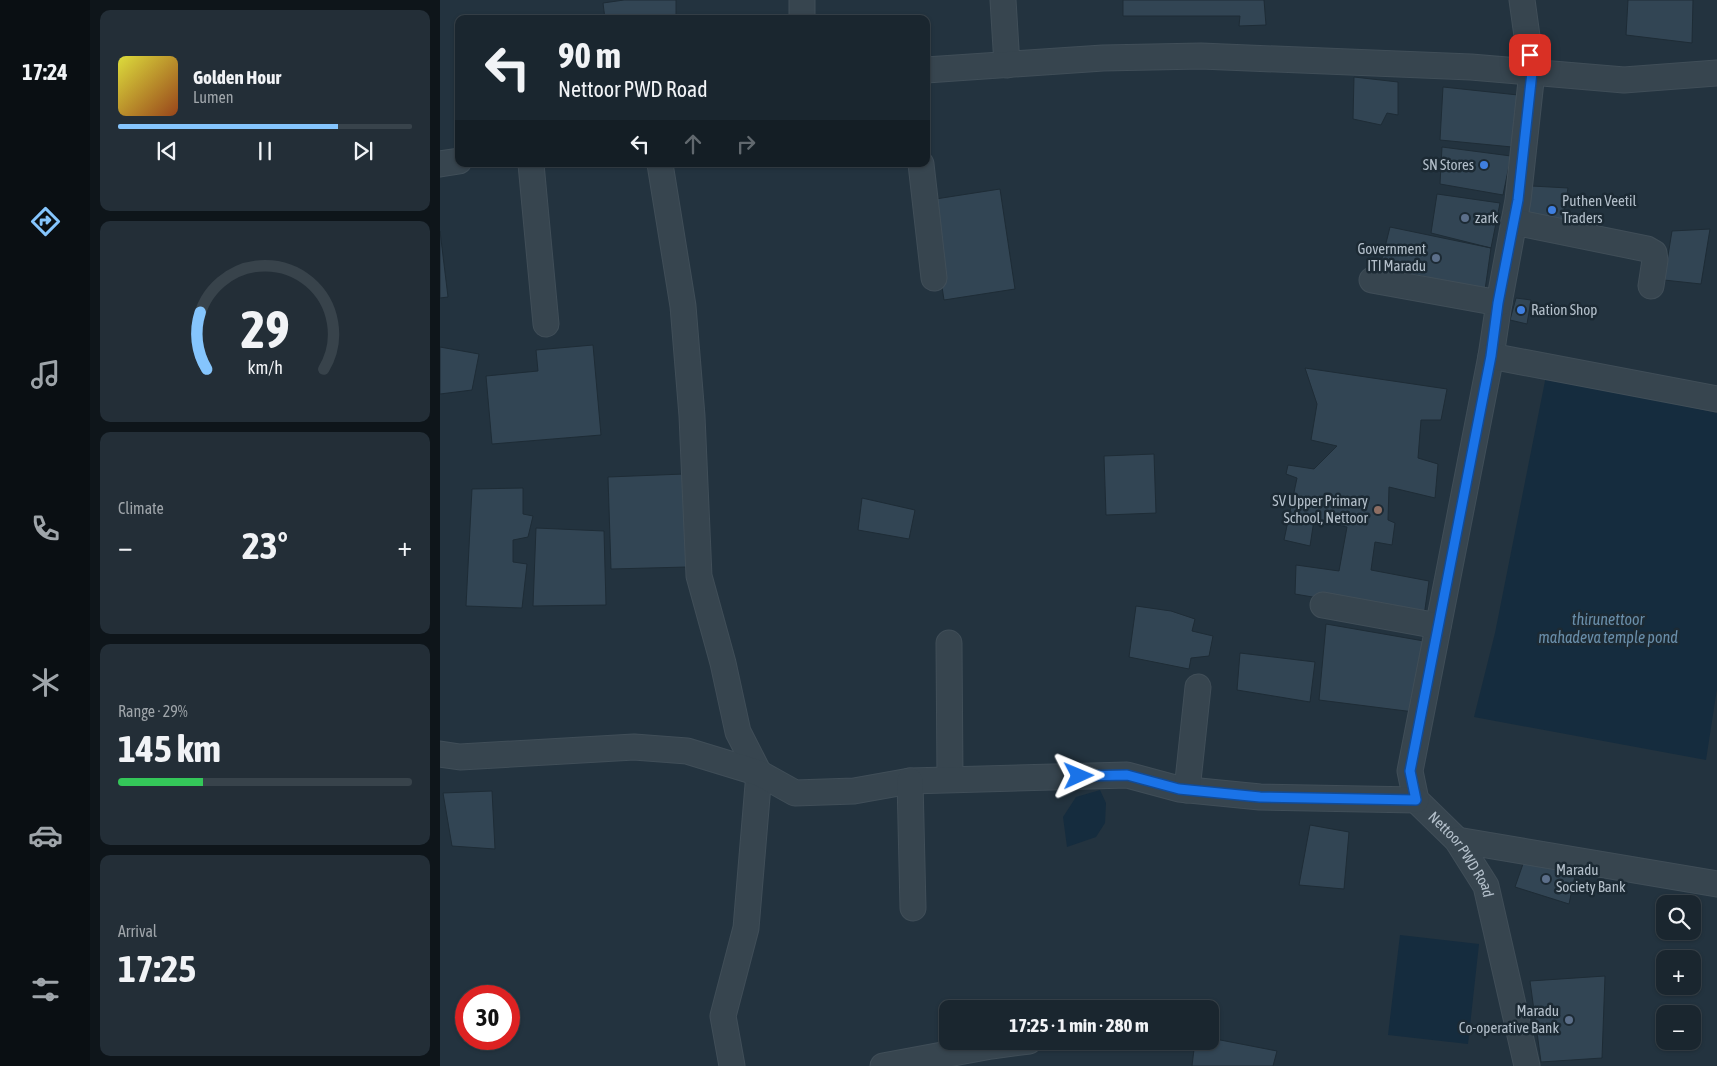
<!DOCTYPE html>
<meta charset="utf-8">
<style>
:root{--surface:#1a262f;--page:#232e37;--text:#f1f3f6;--muted:#9fa5aa;--line:#38434b;--accent:#85c5fd}
body{margin:0;font-family:"Asap Condensed",sans-serif;background:var(--page);color:var(--text);height:100vh;display:flex;flex-direction:column;font-size:19px;white-space:nowrap}
*{box-sizing:border-box;margin:0}
p{font-size:16px;color:var(--muted)}
.icon{flex:none;width:28px;height:28px;fill:none;stroke:currentColor;stroke-width:2;stroke-linecap:round;stroke-linejoin:round}
.map{position:relative;flex:1;overflow:hidden}
.details{display:flex;flex-direction:column;gap:10px;padding:10px;background:#0e151a;width:350px}
.details>*{flex:none}
.guide{position:absolute;left:15px;top:15px;width:475px;height:152px;border-radius:10px;box-shadow:0 1px 4px #0004,0 0 0 1px var(--line);background:#1a262f;color:var(--text);overflow:hidden}
.tools{position:absolute;left:1216px;top:895px;display:grid;gap:10px}
.tools a{display:grid;place-items:center;width:45px;height:45px;border-radius:10px;background:var(--surface);box-shadow:0 1px 4px #0004,0 0 0 1px var(--line);font-size:25px}
.speed{position:absolute;left:15px;top:985px;display:flex;gap:10px;font-size:25px;font-weight:700;text-align:center}
.speed>*{display:grid;place-content:center;width:65px;height:65px;border-radius:50%;background:var(--surface);box-shadow:0 1px 4px #0004,0 0 0 1px var(--line);line-height:1}
.speed .limit{border:8px solid #d22;background:#fff;color:#111}
.pin{position:absolute;display:grid;place-items:center;width:42px;height:42px;color:#fff;margin:-21px;border-radius:10px;box-shadow:0 2px 8px #0006}
.me{position:absolute;width:55px;margin:-28px;rotate:89deg;stroke-linejoin:round;filter:drop-shadow(0 0 4px #0008)}
.turn{display:flex;align-items:center;gap:18px;height:105px;padding:0 20px;font-size:22px}
.turn .icon{width:65px;height:65px;stroke-width:2.5}
.turn b{display:block;font-size:35px;line-height:42px}
.lanes{display:flex;align-items:center;height:48px;padding:0 20px;background:#0003;justify-content:center;gap:25px;direction:ltr}
.lanes .off{opacity:.35}
.big{font-size:38px;font-weight:700;line-height:1.1}
.details .widget{flex:1;display:flex;flex-direction:column;justify-content:center;gap:8px;min-width:0;padding:0 18px;border-radius:10px;background:var(--page)}
.details .dial{align-items:center;gap:0}
.dial svg{height:130px;overflow:visible;fill:none;stroke:var(--line);stroke-width:7;stroke-linecap:round;text-anchor:middle}
.dial text{fill:var(--text);stroke:none}
.song{display:flex;align-items:center;gap:15px}
.cover{width:60px;height:60px;border-radius:8px;background:linear-gradient(135deg,hsl(60 70% 55%),hsl(20 70% 35%))}
.played{height:5px;border-radius:2px;background:linear-gradient(90deg,var(--accent) 75%,var(--line) 75%)}
.keys{display:flex;justify-content:space-around;direction:ltr}
.heat{display:flex;justify-content:space-between;align-items:center;font-size:28px;direction:ltr}
.charge{height:8px;border-radius:4px;background:linear-gradient(90deg,#34c759 29%,var(--line) 0)}
.trip{position:absolute;left:499px;top:1000px;width:280px;height:50px;border-radius:10px;background:var(--surface);box-shadow:0 1px 4px #0004,0 0 0 1px var(--line);font-weight:700;line-height:50px;text-align:center}
main{display:flex;flex:1;min-height:0}
.tab-bar{display:flex;flex-direction:column;width:90px;justify-content:space-around;align-items:center;background:#0a0f13;color:var(--muted)}
.tab-bar .icon{width:35px;height:35px}
.tab-bar .selected{color:var(--accent)}
.tab-bar b{font-size:22px;color:var(--text)}
.map>svg:first-child{display:block}
.water{fill:#152c3e}
.building{fill:#324554;stroke:#1e2c36}
.lines{fill:none;stroke-linecap:round;stroke-linejoin:round}
.minor-casing{stroke:#404e58;stroke-width:27}
.minor{stroke:#37454f;stroke-width:25}
.route-casing{stroke:#114b97;stroke-width:12}
.route{stroke:#1a73e8;stroke-width:9}
.shop-dot{fill:#3f7fe0;stroke:#1c2a34;stroke-width:2}
.service-dot{fill:#5c6f8a;stroke:#1c2a34;stroke-width:2}
.education-dot{fill:#8d6e63;stroke:#1c2a34;stroke-width:2}
.labels{text-anchor:middle;stroke-width:5;stroke-linejoin:round;paint-order:stroke}
.poi-label{font-size:15px;fill:#b3bfca;stroke:#1c2a34;text-anchor:end}
.street-label{font-size:15px;fill:#b3bfca;stroke:#1c2a34}
.water-label{font-size:16px;font-style:italic;fill:#6a8fab;stroke:#1c2a34}
</style>
<main>
<nav class="tab-bar">
<b>17:24</b>
<svg class="icon selected" aria-label="directions" viewBox="0 0 24 24"><path d="M12 3l9 9-9 9-9-9zM9 14v-3h6M13 9l2 2-2 2"/></svg>
<svg class="icon" aria-label="music" viewBox="0 0 24 24"><path d="M9 18V5l10-2v13"/><circle cx="6" cy="18" r="3"/><circle cx="16" cy="16" r="3"/></svg>
<svg class="icon" aria-label="phone" viewBox="0 0 24 24"><path d="M5 4h4l2 5-3 2q2 4 5 5l2-3 5 2v4C11 20 4 13 5 4z"/></svg>
<svg class="icon" aria-label="climate" viewBox="0 0 24 24"><path d="M12 3v18M4 7l16 10M4 17L20 7"/></svg>
<svg class="icon" aria-label="car" viewBox="0 0 24 24"><path d="M5 17H2v-5l4-1 3-4h7l3 4 3 1v5h-3M9 17h6M6 11h13"/><circle cx="7" cy="17" r="2"/><circle cx="17" cy="17" r="2"/></svg>
<svg class="icon" aria-label="filters" viewBox="0 0 24 24"><path d="M4 7h16M4 17h16"/><circle cx="9" cy="7" r="2"/><circle cx="15" cy="17" r="2"/></svg>
</nav>
<section class="details">
<div class="widget">
<div class="song"><i class="cover"></i><div><b>Golden Hour</b><p>Lumen</p></div></div>
<div class="played"></div>
<div class="keys"><svg class="icon" aria-label="previous" viewBox="0 0 24 24"><path d="M18 5L8 12l10 7zM5 5v14"/></svg><svg class="icon" aria-label="pause" viewBox="0 0 24 24"><path d="M8 5v14M16 5v14"/></svg><svg class="icon" aria-label="next" viewBox="0 0 24 24"><path d="M6 5l10 7-10 7zM19 5v14"/></svg></div>
</div>
<div class="widget dial"><svg viewBox="0 0 100 80">
<path d="M14 69A42 42 0 1 1 86 69"/>
<path d="M14 69A42 42 0 0 1 10 34" stroke="#85c5fd"/>
<text x="50" y="56" font-size="32" font-weight="700">29</text>
<text x="50" y="72" font-size="11">km/h</text>
</svg></div>
<div class="widget"><p>Climate</p>
<div class="heat"><a>−</a><b class="big">23°</b><a>+</a></div>
</div>
<div class="widget"><p>Range · 29%</p><b class="big">145 km</b><div class="charge"></div></div>
<div class="widget"><p>Arrival</p><b class="big">17:25</b></div>
</section>
<div class="map">
<svg width="1277" height="1066" viewBox="0 0 1277 1066">
<rect width="100%" height="100%" fill="#23333f"/>
<path class="water" d="M1106,376L1277,413V689L1266,760L1034,717L1055,633Z
M660,790L666,803L665,823L656,837L627,847L623,817L636,797Z
M960,935L1039,944L1028,1044L948,1035Z"/>
<path class="building" d="M184,0H236V19H165L163,3Z
M683,0H824L826,25L799,26L800,16H683Z
M1188,0H1253L1252,43L1186,35Z
M914,77L958,82V115L947,113L941,125L913,119Z
M1003,87L1078,95L1072,147L1000,140Z
M1002,147L1071,156L1063,195L1000,184Z
M1092,186L1128,188L1122,221L1087,218Z
M560,189L575,289L504,300L489,200Z
M997,194L1060,203L1051,248L991,233Z
M950,227L1051,248L1045,290L940,267Z
M1270,229L1261,284L1224,280L1232,231Z
M0,231L8,297L0,298Z
M1076,298L1091,300L1087,324L1070,320Z
M153,345L161,435L52,444L46,376L98,371L96,350Z
M0,347L39,354L32,390L0,394Z
M865,368L1007,389L1001,420H981L978,458L998,464L995,498L949,487L948,520L955,523L952,545L935,542L931,570L989,581L984,616L855,594L856,565L899,571L907,527L874,520L870,546L844,540L857,478L846,474L848,465L874,469L897,446L871,440L877,404Z
M714,454L716,513L666,515L664,456Z
M244,474L247,567L171,569L168,477Z
M83,488V514L93,516L88,537L73,540V562L87,564L82,608L26,606L32,489Z
M422,498L475,510L469,539L418,530Z
M96,528L164,531L166,605L93,606Z
M696,606L731,611L755,619L752,631L773,636L769,656L751,658L749,669L689,657Z
M886,624L984,641L974,712L879,700Z
M800,653L875,662L870,702L797,690Z
M52,791L55,849L12,846L3,793Z
M870,825L909,832L904,889L859,885Z
M1084,861L1136,871L1129,904L1075,887Z
M1165,976L1162,1058L1101,1062L1090,981Z
M770,1038L837,1051L833,1066H752L755,1041H770Z"/>
<g class="lines">
<g class="minor-casing">
<g id="minor">
<path d="M362,0V19"/>
<path d="M563,0L567,65"/>
<path id="s1" d="M1082,0L1092,72L1078,200L1059,303L1051,356L970,771L976,800L1017,840L1046,886L1087,1066"/>
<path d="M486,70L663,58L761,56L1031,67L1184,80L1277,73"/>
<path d="M0,164L19,161"/>
<path d="M91,164L106,324"/>
<path d="M220,164L243,306L252,416L259,576L283,663L298,732L319,773L306,928L283,1016L292,1066"/>
<path d="M481,164L494,278"/>
<path d="M1074,222L1207,249L1214,253L1215,260L1211,286"/>
<path d="M932,280L1059,303"/>
<path d="M1051,356L1277,399"/>
<path d="M883,605L998,626"/>
<path d="M509,643L510,779"/>
<path d="M0,754L20,757L194,747L247,751L319,773L355,793L414,791L470,781L687,775L739,789L820,797L976,800"/>
<path d="M470,781L473,908"/>
<path d="M747,790L758,687"/>
<path d="M1017,840L1277,884"/>
<path d="M443,1066L551,1046L589,1041"/>
</g>
</g>
<use href="#minor" class="minor"/>
</g>
<g class="lines">
<g class="route-casing">
<path id="route" d="M639,776L687,775L739,789L820,797L976,800L970,771L1051,356L1058,303L1078,200L1092,72L1090,55"/>
</g>
<use href="#route" class="route"/>
</g>
<g class="shop-dot">
<circle cx="1044" cy="165" r="5"/>
<circle cx="1112" cy="210" r="5"/>
<circle cx="1081" cy="310" r="5"/>
</g>
<g class="service-dot">
<circle cx="1025" cy="218" r="5"/>
<circle cx="996" cy="258" r="5"/>
<circle cx="1106" cy="879" r="5"/>
<circle cx="1129" cy="1020" r="5"/>
</g>
<circle class="education-dot" cx="938" cy="510" r="5"/>
<g class="labels">
<g class="poi-label">
<text x="1034" y="170">SN Stores</text>
<text x="1122" y="206" text-anchor="start">Puthen Veetil<tspan x="1122" dy="17">Traders</tspan></text>
<text x="1035" y="223" text-anchor="start">zark</text>
<text x="986" y="254">Government<tspan x="986" dy="17">ITI Maradu</tspan></text>
<text x="1091" y="315" text-anchor="start">Ration Shop</text>
<text x="928" y="506">SV Upper Primary<tspan x="928" dy="17">School, Nettoor</tspan></text>
<text x="1116" y="875" text-anchor="start">Maradu<tspan x="1116" dy="17">Society Bank</tspan></text>
<text x="1119" y="1016">Maradu<tspan x="1119" dy="17">Co-operative Bank</tspan></text>
</g>
<g class="street-label">
<text dy="5" stroke="none"><textPath href="#s1" startOffset="884">Nettoor PWD Road</textPath></text>
</g>
<g class="water-label">
<text x="1168" y="625">thirunettoor<tspan x="1168" dy="18">mahadeva temple pond</tspan></text>
</g>
</g>
</svg>
<div class="tools">
<a><svg class="icon" aria-label="search" viewBox="0 0 24 24"><circle cx="10" cy="10" r="6"/><path d="M15 15l6 6"/></svg></a>
<a>+</a>
<a>−</a>
</div>
<div class="speed"><div class="limit">30</div></div>
<div class="pin" style="left:1090px;top:55px;background:#d93025"><svg class="icon" aria-label="arrive" viewBox="0 0 24 24"><path d="M6 21V4h12l-3 4 3 4H6"/></svg></div>
<svg class="me" style="left:639px;top:776px" viewBox="-20 -20 40 40"><path d="M0-17L14 15 0 8-14 15z" fill="#1a73e8" stroke="#fff" stroke-width="4"/></svg>
<div class="trip">17:25 · 1 min · 280 m</div>
<div class="guide">
<div class="turn"><svg class="icon" aria-label="left" viewBox="0 0 24 24"><path d="M17 20v-9H6M10 6l-5 5 5 5"/></svg><div><b>90 m</b>Nettoor PWD Road</div></div>
<div class="lanes"><svg class="icon" aria-label="left" viewBox="0 0 24 24"><path d="M17 20v-9H6M10 6l-5 5 5 5"/></svg><svg class="icon off" aria-label="ahead" viewBox="0 0 24 24"><path d="M12 20V5M6 11l6-6 6 6"/></svg><svg class="icon off" aria-label="right" viewBox="0 0 24 24"><path d="M7 20v-9h11M14 6l5 5-5 5"/></svg></div>
</div>
</div>
</main>
